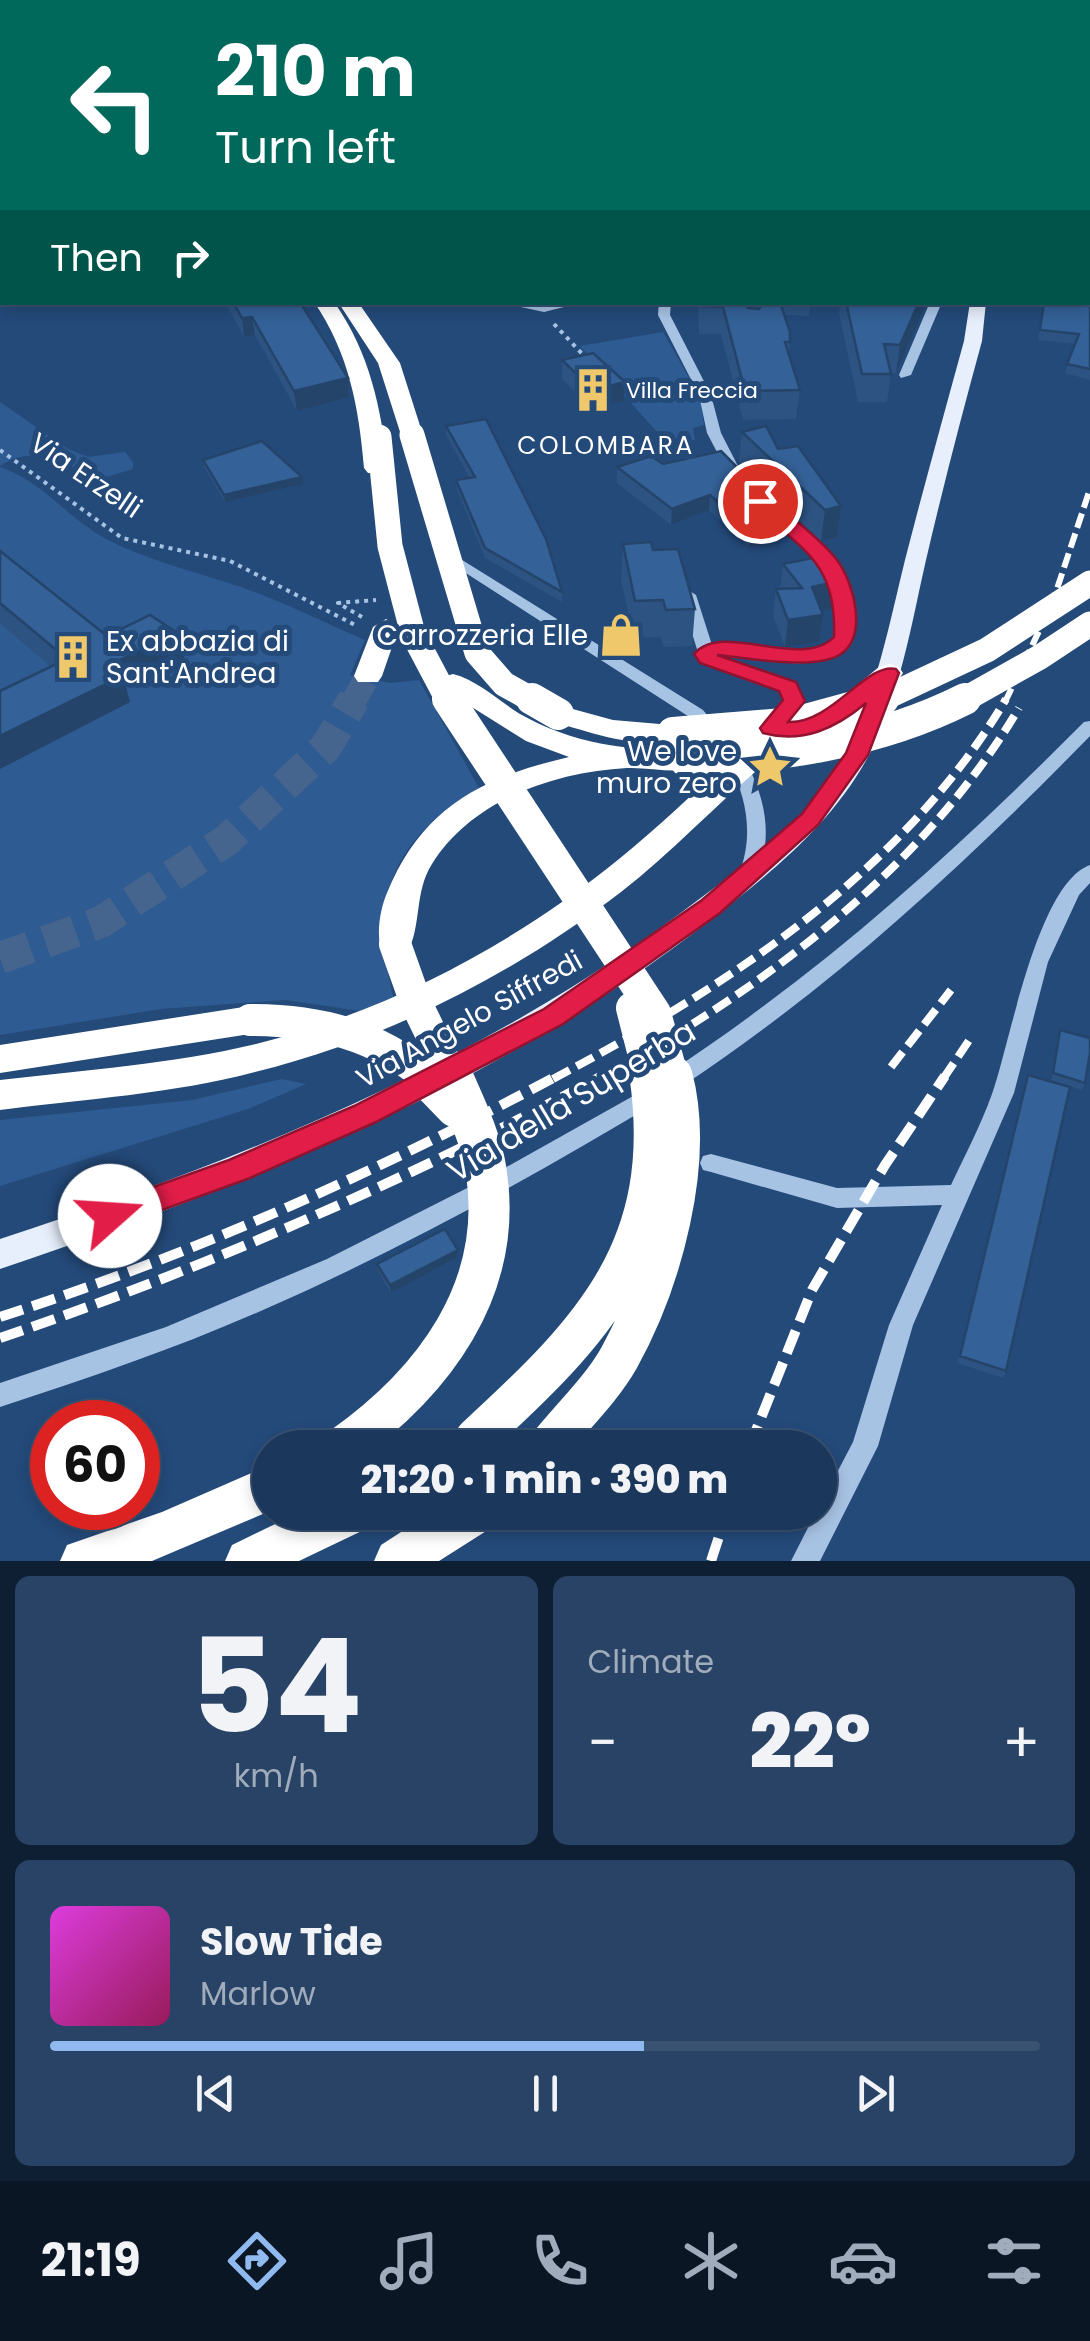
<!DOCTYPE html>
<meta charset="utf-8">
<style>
:root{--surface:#1b385c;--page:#284365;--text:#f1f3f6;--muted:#a0acbb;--line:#395272;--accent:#90b9f0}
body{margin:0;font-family:Poppins,sans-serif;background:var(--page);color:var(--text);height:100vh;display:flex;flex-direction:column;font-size:38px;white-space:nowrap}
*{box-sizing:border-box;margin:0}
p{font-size:32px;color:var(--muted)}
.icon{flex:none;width:55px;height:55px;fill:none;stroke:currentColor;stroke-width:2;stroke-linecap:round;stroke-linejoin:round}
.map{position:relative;height:1561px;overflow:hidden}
.drawer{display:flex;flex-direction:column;gap:15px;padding:15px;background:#0f1f33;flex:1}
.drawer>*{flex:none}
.top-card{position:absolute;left:0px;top:0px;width:1090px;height:305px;box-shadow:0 5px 15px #0003,0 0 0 2px var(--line);background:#00695c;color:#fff;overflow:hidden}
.speed{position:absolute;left:30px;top:1400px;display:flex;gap:20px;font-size:50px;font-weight:700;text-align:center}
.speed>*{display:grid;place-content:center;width:130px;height:130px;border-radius:50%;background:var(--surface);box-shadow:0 5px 15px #0003,0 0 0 2px var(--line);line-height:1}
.speed .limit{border:15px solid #d22;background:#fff;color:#111}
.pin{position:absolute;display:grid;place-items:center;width:85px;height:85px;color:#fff;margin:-42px;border:5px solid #fff;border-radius:50%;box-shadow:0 2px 10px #0007}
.me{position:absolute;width:110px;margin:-55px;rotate:71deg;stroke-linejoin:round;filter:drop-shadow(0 0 8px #0008)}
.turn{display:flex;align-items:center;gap:35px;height:210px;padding:0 50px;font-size:45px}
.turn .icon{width:130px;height:130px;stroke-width:2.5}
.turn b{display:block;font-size:70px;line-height:85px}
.then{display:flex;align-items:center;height:95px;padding:0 50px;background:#0003;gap:20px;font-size:38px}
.big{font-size:75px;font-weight:800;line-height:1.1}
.drawer .tile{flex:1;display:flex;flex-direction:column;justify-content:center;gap:15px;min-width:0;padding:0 35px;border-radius:15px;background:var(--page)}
.drawer .dial{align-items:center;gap:0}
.dial b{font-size:130px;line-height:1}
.song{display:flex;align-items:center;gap:30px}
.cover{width:120px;height:120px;border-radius:15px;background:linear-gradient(135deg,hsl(300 70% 55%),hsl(330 70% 35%))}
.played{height:10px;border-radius:5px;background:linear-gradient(90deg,var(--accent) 60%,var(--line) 60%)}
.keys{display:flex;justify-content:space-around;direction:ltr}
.heat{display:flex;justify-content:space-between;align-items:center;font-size:55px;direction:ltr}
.drawer .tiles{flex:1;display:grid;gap:15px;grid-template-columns:1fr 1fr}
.tile:last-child{grid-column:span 2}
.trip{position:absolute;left:252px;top:1430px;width:585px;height:100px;border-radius:50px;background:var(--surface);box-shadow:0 5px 15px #0003,0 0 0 2px var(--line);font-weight:800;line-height:100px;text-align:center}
.tabs{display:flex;height:160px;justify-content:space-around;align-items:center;background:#0b1625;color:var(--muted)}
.tabs .icon{width:70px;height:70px}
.tabs .active{color:var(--accent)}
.tabs b{font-size:45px;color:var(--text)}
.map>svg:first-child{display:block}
.green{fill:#2e5b92}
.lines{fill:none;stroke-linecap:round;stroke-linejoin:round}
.highway-tunnel-far1{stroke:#45658e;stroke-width:25;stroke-dasharray:25 12;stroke-linecap:butt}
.highway-tunnel{stroke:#45658e;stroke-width:32;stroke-dasharray:32 16;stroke-linecap:butt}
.path{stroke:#a7c3e4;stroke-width:4;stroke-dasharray:4 5;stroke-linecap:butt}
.minor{fill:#a7c3e4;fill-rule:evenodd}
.major{fill:#e7effc;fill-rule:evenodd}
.highway{fill:#fff;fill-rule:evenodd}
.rail-far2{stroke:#fff;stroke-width:6;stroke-dasharray:15 6;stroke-linecap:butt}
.rail-far1{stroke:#fff;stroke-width:8;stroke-dasharray:19 8;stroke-linecap:butt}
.rail{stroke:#fff;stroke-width:10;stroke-dasharray:24 10;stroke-linecap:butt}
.highway-bridge-far2{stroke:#fff;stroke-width:25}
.highway-bridge-far1{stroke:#fff;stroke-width:32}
.highway-bridge{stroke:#fff;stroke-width:41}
.wall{fill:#2d5382}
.shaded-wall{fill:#24446a}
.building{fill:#346197;stroke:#24446a;stroke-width:2.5}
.route{fill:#e11d48;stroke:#92132f;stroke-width:2.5}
.labels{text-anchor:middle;stroke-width:10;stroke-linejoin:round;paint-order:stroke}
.far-poi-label{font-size:22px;fill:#fff;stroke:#244a7a;text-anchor:start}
.far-neighbourhood-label{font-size:25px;letter-spacing:2.5px;fill:#fff;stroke:#244a7a}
.street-label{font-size:28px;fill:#fff;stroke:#244a7a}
.poi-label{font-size:28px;fill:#fff;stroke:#244a7a;text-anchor:end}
.near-street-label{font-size:32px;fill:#fff;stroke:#244a7a}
</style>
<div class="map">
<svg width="1090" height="1561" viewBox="0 0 1090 1561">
<rect width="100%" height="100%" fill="#244a7a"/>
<path class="green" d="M663,332L700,397L704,425L693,428L695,440L666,442L580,346Z
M0,402L68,449L88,457L125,452L133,462V469L96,480C65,462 33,444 0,466Z
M0,467C44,481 72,524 114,543C154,562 196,572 238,586C281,601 323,622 365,640L350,675L390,683L419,680L479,788C389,843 371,896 393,997L368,1012L285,1000L161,1009L0,1035Z
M282,1079L306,1084L248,1109L0,1186V1120L192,1100Z"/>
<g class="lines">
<path class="highway-tunnel-far1" d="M353,702L368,676"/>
<path class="highway-tunnel" d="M0,958L101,922L227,840L326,747L354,699"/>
<path class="path" d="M554,324L588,360
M0,450L122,538L230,561L357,626
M362,617L338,603L376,600"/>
<path class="minor" d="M5,0H16L18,2H8Z
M497,302L544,306L584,302L544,312Z
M659,302H671L670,315L711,395L721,433L740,470L738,473H728L707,433L699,395L658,315Z
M930,302H942L911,375L901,378L899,375Z
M771,508C780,512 788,519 796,525C827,550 871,590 850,634C845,646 835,655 822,659C788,671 749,653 714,654L719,660L794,683L802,701L784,726L778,727L770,722L786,701L781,690L701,662L680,595L688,590L696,595L712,645C745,642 781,660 812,651C825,648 835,638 838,625C851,574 798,543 766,515L764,512Z
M446,550L703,710L722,733L720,737H708L691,718L441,557L439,554Z
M1090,721V736C963,866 832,987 681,1087L673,1090L665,1087L662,1081L665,1075C820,974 954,853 1084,722Z
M737,755L743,757C765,794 775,839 755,879H741L739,874C754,835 747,798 728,761Z
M1090,865V883L1079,895L1048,962L1014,1093L913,1325L878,1446L820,1561H791L816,1512H820V1505L853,1442L889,1325L942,1205L837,1208L711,1172L703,1170L700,1163L703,1156L711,1154L837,1188L951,1185C965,1155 981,1125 992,1094C1010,1044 1037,884 1090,865Z
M651,1086L659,1089L662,1095L659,1101C531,1178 400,1250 263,1310C177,1348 89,1378 0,1407V1383L166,1327L327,1259L487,1178Z"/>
<path class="major" d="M889,0H901L902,2H891Z
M970,302H986L982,341C962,414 943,487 926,560C911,626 900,695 869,755C833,823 772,872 713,918C501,1084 254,1183 0,1269V1239C251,1157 491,1059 702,897C754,858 814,813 845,754C876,694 889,625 905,560C924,486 944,414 964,341Z"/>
<path class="highway" d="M0,113L2,114V124L0,123Z
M314,302H334C370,353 381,408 388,468L384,473H368L364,468C359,408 349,353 314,302Z
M338,302H358L400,363L423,435L420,440H404L401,435L378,363Z
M386,619L399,627L382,676L378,682H358L354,676L373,627Z
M889,664L899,667L903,673L899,679L855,715H835L831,709L835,703L879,667Z
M453,674C477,680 499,701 520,714C573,744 626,750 686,751L696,754L701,761L696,768C673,774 650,767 627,768C554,772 472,800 432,864C414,892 422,926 407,953L395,957L383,953C375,938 380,909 387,893C422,807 483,777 569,757L526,741L443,689L439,683L443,677Z
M558,705L613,720L683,726L687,733L683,740C640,751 589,732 548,720L544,714L548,708Z
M764,739L774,742L779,749L774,756C721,799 675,850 621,892C512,975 388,1039 255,1072C172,1094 85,1099 0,1110V1080C85,1070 172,1064 256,1044C386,1012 515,944 619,859C659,827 695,791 733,758L754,742Z
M250,1006L262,1010L268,1020L262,1030L250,1034L0,1073V1045Z
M270,1465V1511L152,1561H60L67,1545L162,1512Z
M300,1512H375L368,1528L299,1561H225L232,1545Z
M432,1512H498L491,1528L439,1561H374L381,1545Z"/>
<path class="rail-far2" d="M1005,702L1052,604L1090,489"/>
<path class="rail-far1" d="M891,1067L951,990
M553,1079C726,987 904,872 1006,699
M598,1079C760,992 924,869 1019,708
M943,1079L972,1036"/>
<path class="rail" d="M0,1317C194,1254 377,1172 557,1076
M0,1338C208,1267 408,1180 602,1076
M749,1448L812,1290L885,1165L945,1076
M711,1561L727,1512"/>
<path class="highway-bridge-far2" d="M412,435L477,653L504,684L536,702
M379,437L390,546L413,634L449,702
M876,702L987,650L1090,583
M960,702L1040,657L1090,624"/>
<path class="highway-bridge-far1" d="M448,699L655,1013L673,1079
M532,699L558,714
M673,733L795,723L883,699
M686,761C783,756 877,743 965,699
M395,944L416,1003L453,1079
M632,1008L650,1079
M250,1020C317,1020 377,1034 429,1079"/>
<path class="highway-bridge" d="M426,1076L456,1107
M476,1438C594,1330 674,1247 650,1076
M341,1448C433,1383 505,1289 486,1170C481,1138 465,1106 452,1076
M547,1448C570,1419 601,1390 619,1358C661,1282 695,1162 672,1076"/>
</g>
<path class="wall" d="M72,0H615V2H72Z
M905,0H1090V124L1088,123V2H906Z
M1090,300V380L1065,373L1076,344L1038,340L1044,302L1088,306Z
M225,302H300L349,397L297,411L255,335L244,337Z
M698,302H742L749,308L747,302H811L809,316L784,315L790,342L789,355L800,390L796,419L743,420L721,334H699Z
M840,302H927L896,373H891L887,402H858L839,313Z
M562,360L625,382L624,401L592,409L562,379Z
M446,426L562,592V602L485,558L457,490L456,480L470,478L446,435Z
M742,432L778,449L798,446L837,537L821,541L739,462Z
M203,460L303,484L225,502L204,467Z
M663,464L786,535L749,547L709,510L671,525L617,483V467Z
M623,544L653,550L695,609L692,646L664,647L660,637L634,638L621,580Z
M0,551L107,636L179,634L185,661L126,687L130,702L51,667L0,623Z
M783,564L836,582L832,609L821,611L819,642L785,647L773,616L776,589H780Z
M1060,1030L1085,1083L1082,1090L1051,1081Z
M1025,1083L1006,1371L1003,1378L957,1363Z
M458,1250V1257L391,1293L378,1271L377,1264Z"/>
<path class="shaded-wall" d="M556,0H615V2H556Z
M919,302H927L896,373L900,345Z
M252,317L255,335L244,337L242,318Z
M348,378L349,397L297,411L294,391Z
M625,382L624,401L592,409L593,390Z
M302,477L303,484L225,502L224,495Z
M710,495L709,510L671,525L672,509Z
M841,506L837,537L821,541L825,510Z
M788,519L786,535L749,547L751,531Z
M836,582L832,609L808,614L812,587Z
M823,615L819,642L785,647L788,620Z
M179,634L185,661L126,687L130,702L0,769V736L110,664Z
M458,1250V1257L391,1293L390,1285Z"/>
<path class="building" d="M89,0H570L574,2H96Z
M714,0H891L892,2H714Z
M917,0H1090V101H1088V2H918Z
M1090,300V369L1067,364L1079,334L1040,330L1044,302L1088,306Z
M233,302H300L348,378L294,391L252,317L242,318Z
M701,302H742L748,308L759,309L764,302H780L790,332V342H785L800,390L745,391L723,307L701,306Z
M846,302H919L900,345L884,344L891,374H862Z
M593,353L625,382L593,390L562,360Z
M486,419L546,539L562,592L485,548L456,480L475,477L446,426Z
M766,426L778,449L798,446L841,506L825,510L742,432Z
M262,441L302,477L224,495L203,460Z
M721,451L788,519L751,531L710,495L672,509L617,467L651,456L663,464Z
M651,542L653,550L678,549L695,609L666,610L663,600L635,601L623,544Z
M0,551L107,636L150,615L179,634L110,664L124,675L0,736V691L67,659L0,603Z
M822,556L832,568L836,582L812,587L823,615L788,620L776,589L802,588L783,564Z
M1060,1030L1090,1038V1053L1085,1083L1053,1073Z
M1028,1075L1070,1087L1006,1371L960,1356Z
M445,1229L458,1250L390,1285L377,1264Z"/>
<path class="route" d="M760,496C776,501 826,545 837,560C854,583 868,635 841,654C816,671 748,658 717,655L796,682L805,701L788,722C832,724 866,662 896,669L899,673L868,755L818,825L720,913L563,1024L374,1123L250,1178L110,1229L100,1225L96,1216L100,1206L229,1160L354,1106L544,1009L702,900L802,814L846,753L866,703C836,728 803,744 763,733L760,728L783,700L779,691L700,663L694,654C722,620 801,671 834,637C837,563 803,550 753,505V497Z"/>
<defs>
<g id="building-bare" transform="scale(3.45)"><path d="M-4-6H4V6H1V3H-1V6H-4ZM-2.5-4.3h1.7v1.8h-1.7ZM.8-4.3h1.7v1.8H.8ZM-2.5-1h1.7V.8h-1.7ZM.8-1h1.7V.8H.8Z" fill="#efc86b" stroke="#244a7a" stroke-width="2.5" paint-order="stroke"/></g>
<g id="shop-bare" transform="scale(3.45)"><path d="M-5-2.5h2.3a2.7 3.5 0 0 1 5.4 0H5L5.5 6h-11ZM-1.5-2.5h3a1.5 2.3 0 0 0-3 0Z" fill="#efc86b" stroke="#244a7a" stroke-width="2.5" paint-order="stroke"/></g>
<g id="sight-bare" transform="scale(3.45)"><path d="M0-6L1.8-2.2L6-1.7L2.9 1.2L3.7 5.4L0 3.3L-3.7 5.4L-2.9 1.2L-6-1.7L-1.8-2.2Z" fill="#efc86b" stroke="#244a7a" stroke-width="2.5" paint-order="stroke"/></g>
</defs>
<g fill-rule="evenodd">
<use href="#building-bare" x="593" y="390"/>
<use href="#shop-bare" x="621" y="635"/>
<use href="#building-bare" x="73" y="657"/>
<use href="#sight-bare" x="770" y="767"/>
</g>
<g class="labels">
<g class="far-poi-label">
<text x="626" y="398">Villa Freccia</text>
</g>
<g class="far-neighbourhood-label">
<text x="606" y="454">COLOMBARA</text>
</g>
<g class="street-label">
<text transform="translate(86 475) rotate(34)" y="10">Via Erzelli</text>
<text transform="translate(469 1019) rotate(-29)" y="10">Via Angelo Siffredi</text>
</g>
<g class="poi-label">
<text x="588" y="645">Carrozzeria Elle</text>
<text x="106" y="651" text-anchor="start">Ex abbazia di<tspan x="106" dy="32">Sant'Andrea</tspan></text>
<text x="737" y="761">We love<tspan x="737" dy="32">muro zero</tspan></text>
</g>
<g class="near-street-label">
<text transform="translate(571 1101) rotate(-31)" y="11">Via della Superba</text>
</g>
</g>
</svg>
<div class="speed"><div class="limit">60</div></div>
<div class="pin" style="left:760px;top:501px;background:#d93025"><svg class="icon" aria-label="arrive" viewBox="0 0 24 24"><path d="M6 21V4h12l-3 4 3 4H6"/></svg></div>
<svg class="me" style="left:110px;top:1216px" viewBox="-20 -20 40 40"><circle r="19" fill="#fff"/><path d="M0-13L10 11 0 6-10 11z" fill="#e11d48"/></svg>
<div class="trip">21:20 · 1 min · 390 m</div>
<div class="top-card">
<div class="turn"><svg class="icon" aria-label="left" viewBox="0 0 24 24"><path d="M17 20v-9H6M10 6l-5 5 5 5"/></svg><div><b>210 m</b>Turn left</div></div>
<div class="then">Then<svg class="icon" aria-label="right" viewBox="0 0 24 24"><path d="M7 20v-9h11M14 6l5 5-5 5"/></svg></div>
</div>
</div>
<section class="drawer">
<div class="tiles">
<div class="tile dial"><b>54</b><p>km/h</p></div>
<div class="tile"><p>Climate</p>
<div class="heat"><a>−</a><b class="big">22°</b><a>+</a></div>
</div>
<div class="tile">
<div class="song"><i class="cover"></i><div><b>Slow Tide</b><p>Marlow</p></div></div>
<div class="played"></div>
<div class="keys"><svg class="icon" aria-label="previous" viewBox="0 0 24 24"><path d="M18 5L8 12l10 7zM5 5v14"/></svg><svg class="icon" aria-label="pause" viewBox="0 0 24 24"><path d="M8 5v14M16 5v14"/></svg><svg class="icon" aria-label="next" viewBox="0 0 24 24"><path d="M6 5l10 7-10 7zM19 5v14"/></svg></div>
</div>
</div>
</section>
<nav class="tabs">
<b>21:19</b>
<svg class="icon active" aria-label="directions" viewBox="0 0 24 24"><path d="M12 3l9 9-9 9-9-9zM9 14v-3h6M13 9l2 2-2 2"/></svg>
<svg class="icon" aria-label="music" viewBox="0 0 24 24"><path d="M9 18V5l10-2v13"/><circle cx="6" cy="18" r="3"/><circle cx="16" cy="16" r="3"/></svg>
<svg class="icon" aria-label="phone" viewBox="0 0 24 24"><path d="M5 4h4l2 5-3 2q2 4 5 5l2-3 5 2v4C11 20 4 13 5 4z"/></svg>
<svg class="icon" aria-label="climate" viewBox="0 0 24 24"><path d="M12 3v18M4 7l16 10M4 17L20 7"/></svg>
<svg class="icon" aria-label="car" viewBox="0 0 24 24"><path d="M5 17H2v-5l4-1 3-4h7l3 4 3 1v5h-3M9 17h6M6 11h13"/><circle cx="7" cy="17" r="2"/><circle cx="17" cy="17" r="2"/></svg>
<svg class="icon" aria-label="filters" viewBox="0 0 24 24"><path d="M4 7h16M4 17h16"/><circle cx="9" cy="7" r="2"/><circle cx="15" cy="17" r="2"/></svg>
</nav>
